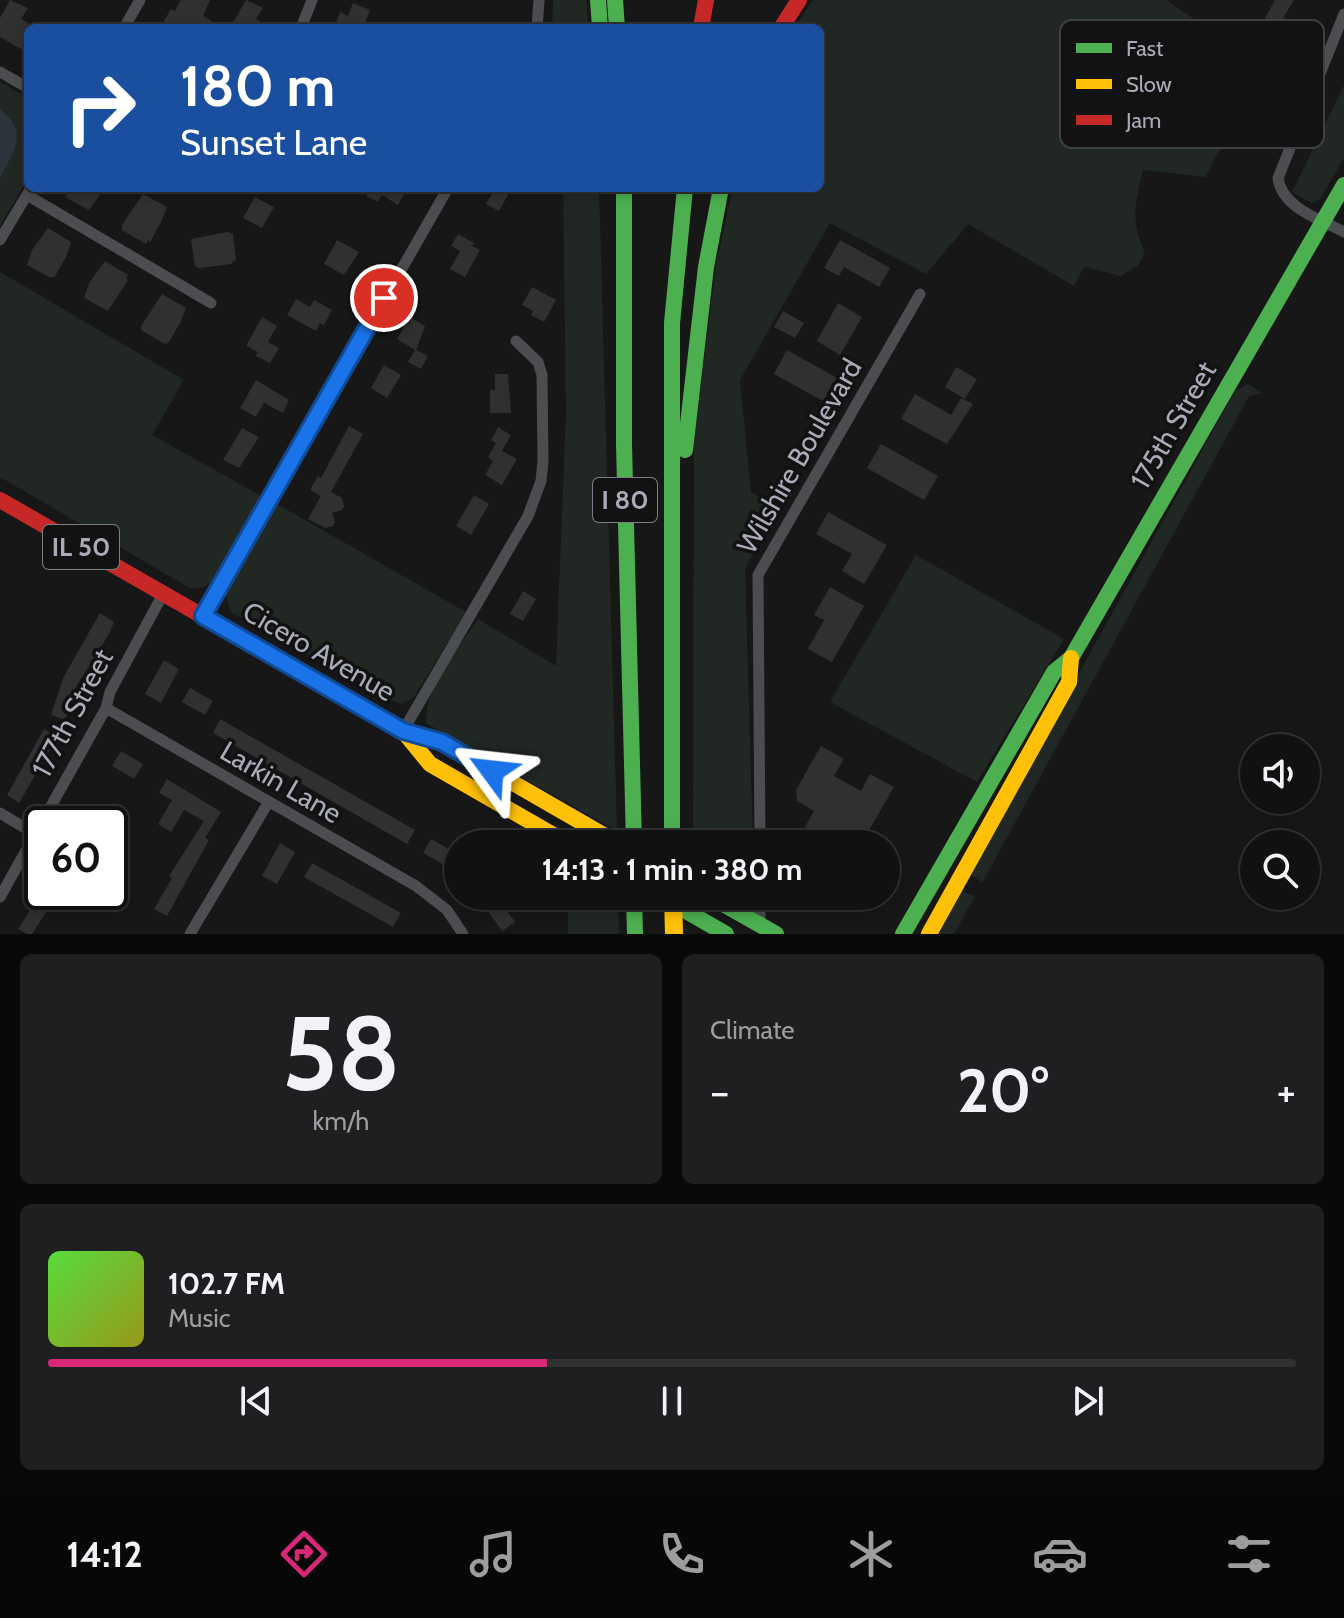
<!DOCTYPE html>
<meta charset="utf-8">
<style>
:root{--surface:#111112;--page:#1e1f20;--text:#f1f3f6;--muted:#9c9d9f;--line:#303132;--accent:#db2777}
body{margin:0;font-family:Cabin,sans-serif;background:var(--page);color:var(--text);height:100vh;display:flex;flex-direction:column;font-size:30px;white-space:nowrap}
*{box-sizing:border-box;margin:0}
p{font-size:26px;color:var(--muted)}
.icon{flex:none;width:44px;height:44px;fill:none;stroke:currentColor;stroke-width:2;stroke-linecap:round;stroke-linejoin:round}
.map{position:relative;height:934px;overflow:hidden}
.details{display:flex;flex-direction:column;gap:20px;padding:20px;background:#09090a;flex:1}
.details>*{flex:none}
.top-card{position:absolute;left:24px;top:24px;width:800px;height:168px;border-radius:12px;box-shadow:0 4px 12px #0003,0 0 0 2px var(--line);background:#1a4fa0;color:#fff;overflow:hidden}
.fabs{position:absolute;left:1240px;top:734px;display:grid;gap:16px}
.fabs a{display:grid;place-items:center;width:80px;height:80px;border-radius:50%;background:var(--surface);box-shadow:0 4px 12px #0003,0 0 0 2px var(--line);font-size:40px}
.speed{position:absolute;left:24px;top:806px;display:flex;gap:16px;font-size:40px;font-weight:700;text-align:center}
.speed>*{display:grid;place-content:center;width:104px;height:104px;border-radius:50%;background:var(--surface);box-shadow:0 4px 12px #0003,0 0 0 2px var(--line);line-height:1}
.speed .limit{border:4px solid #111;border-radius:12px;background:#fff;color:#111}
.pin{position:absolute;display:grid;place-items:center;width:68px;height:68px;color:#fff;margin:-34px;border:4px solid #fff;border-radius:50%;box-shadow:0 2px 8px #0007}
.me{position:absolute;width:88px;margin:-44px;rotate:300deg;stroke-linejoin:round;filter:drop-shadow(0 0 6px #0008)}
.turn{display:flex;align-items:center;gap:28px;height:168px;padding:0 24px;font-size:36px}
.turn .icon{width:104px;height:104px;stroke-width:2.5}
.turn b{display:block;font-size:56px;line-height:68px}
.big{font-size:60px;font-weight:700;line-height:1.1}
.details .widget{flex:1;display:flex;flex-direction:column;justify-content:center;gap:12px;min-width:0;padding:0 28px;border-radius:12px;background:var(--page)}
.details .dial{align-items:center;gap:0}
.dial b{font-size:104px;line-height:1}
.song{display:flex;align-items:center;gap:24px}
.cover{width:96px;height:96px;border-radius:12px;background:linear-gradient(135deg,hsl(110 70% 55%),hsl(60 70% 35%))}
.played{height:8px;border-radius:4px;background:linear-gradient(90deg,var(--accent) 40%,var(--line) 40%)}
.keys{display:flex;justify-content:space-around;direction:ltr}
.heat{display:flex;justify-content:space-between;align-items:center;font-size:44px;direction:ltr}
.details .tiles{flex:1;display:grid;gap:20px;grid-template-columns:1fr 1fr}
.widget:last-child{grid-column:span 2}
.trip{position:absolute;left:444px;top:830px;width:456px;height:80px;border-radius:40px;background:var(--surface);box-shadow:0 4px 12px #0003,0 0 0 2px var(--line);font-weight:700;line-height:80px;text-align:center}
.tabs{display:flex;height:128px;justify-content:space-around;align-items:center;background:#070707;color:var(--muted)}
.tabs .icon{width:56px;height:56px}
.tabs .selected{color:var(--accent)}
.tabs b{font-size:36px;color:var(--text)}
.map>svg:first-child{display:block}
.green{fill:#212823}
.water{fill:#2d333b}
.building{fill:#303031}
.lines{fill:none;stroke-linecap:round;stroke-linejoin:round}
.street{stroke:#4c4d50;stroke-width:11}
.fast{stroke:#4caf50;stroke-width:16}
.slow{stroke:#ffc107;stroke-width:16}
.jam{stroke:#c62828;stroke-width:16}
.slow-bridge{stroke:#ffc107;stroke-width:18}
.route-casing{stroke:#114b97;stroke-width:20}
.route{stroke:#1a73e8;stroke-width:14}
.labels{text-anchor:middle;stroke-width:7;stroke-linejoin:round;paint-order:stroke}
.shield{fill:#121213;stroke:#7c7e86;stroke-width:2}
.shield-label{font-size:26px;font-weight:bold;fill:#a9acb8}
.street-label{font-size:28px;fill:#a9acb8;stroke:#121213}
.key{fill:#121213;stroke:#3f4045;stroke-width:2}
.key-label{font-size:22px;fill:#a9acb8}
</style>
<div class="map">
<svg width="1344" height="934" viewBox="0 0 1344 934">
<rect width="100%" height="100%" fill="#171718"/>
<path class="green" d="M553,0H586L589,28H552Z
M813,0H1166L1265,67L1205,177L1143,170C1135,206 1130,218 1145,253L1138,265L1121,276L1084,267L1074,286L968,224L926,274L830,223L740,380L751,492L777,508L745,569L753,844H693L694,444L716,264L733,188H820V28H794Z
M0,82L28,98V178L0,226V179L12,155L7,115L0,109Z
M1344,85V158L1320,199L1312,203L1292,192Z
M563,188H599L617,831L426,723C425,685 458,650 478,619L556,666L566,413Z
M0,272L184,380L152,435L263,497L217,577L203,588H190L0,477Z
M1248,384L1263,393L1249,396L982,883L969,872L1235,391Z
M275,503L466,612L414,697L402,704L388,700L231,612L224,590Z
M916,555L1064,639L977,782L830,702Z
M961,891L975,896L954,934H935Z
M568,896H618L619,934H568Z"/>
<path class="water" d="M0,109C30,133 14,150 0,179Z"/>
<path class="building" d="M10,0L28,8L21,19L28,23V53L0,37V18Z
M181,0H210L203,16L223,28H169L162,24L171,9L175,11Z
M246,0L263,8L256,19L271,28H230Z
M1275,0H1294L1283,18L1286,19L1279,37L1266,55L1250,45Z
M353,3L370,10L363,28H342L335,25L340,12L348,16Z
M70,188H105L89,210L65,197Z
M371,188L382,192L384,188H408L398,205L382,195L378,202L366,196Z
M495,188H512L499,211L486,204Z
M143,194L167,207L161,222L150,242L148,240L146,244L122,230V225Z
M255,197L274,207L262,228L243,218Z
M48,228L71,242L66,257L55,276L51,278L27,265L32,250Z
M228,232L233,234L236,261L232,262V264L199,268L195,266L191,239Z
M458,234L474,243L472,246L480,250L465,277L450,269L460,251L451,246Z
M337,240L359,252L344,275L324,264Z
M840,240L890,268L879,287L844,267L839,276L824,268Z
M105,261L128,275L126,279L128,280L108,311L84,298L89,283Z
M532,287L556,300L544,322L531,315L533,311L522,305Z
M162,294L186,308L180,323L169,342L165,344L141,330V326Z
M296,299L310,307L314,300L332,310L324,325L320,323L316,331L287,315Z
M838,303L862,317L840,355L817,341Z
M783,311L804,323L795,338L774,327Z
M262,317L277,326L268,342L279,348L270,363L256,356L258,352L246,346Z
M410,317L425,326L416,350L428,356L421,369L408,362L415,350L397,339Z
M787,350L837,378L823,401L774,374Z
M384,365L401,375L387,398L371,388Z
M956,367L977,379L965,399L945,387Z
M495,374H508L511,413H490V390H495Z
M256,380L289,400L283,413L264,403L256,417L240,408Z
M915,394L951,415L961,398L973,404L947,444L901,419Z
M349,426L363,434L331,492L342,498L344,506L342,510L332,513L335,522L333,526L325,528L308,519L321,496L310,490L318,476L321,478Z
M498,427L511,435L502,451L517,459L502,485L485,475L493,461L488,457L496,443L491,440Z
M242,428L259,437L239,468L223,460Z
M881,444L938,476L924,500L867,468Z
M474,495L489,504L471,535L456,526Z
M828,512L887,545L864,584L842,571L852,554L816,534Z
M830,587L864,606L832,662L808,649L824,620L814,615Z
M523,591L536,599L523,621L510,614Z
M100,613L114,622L109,634L71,695L74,696L65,720L51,715L63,678Z
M164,660L179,669L161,703L145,694Z
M190,688L213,701L205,715L182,702Z
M220,719L415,830L407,844L213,733Z
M44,729L57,737L19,803L7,795Z
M821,746L844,759L834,776L861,791L870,774L894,787L864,839L862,838L859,844H820L823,838L805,827L814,811L797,801L796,790Z
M121,751L143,764L134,779L112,766Z
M167,779L221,812L205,838L209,840L167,916L154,909L172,878L169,876L204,821L184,810L171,832L158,824L172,800L159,793Z
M431,839L454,852L446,866L423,853Z
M280,843L295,852L277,884L262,876Z
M312,863L401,913L393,927L304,877Z
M42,892H59L32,934H27L18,929Z
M492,896H496L515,922L502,931L482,903Z"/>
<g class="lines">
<path class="street" d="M1344,14L1278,178C1282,208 1320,219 1344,232
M124,28L140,0
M301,28L312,0
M537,28L539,0
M0,72L28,88
M27,195L211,303
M0,240L31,188
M203,616L448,188
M106,708L416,886L447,910L463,934
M403,731L528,516L541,481L543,461L542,375L538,362L516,341
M0,813L35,834
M760,844L758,575L920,294
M0,897L106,708L110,692L163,594
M760,925V896
M190,934L268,803"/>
<path class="fast" d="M598,0L600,28
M615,0L617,28
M624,188V444L634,844
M685,450L706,267L721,188
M672,844V323L685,188
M634,896L635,934
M660,896L726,934
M709,896L776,934
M903,934L1054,672L1071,658L1344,185"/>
<path class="slow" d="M300,672L403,731L442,742L619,844
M403,731L430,764L569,844
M929,934L1069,682L1071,658"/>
<path class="jam" d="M701,28L706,0
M781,28L799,0
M0,500L300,672"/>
<path class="slow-bridge" d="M673,896L674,934"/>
</g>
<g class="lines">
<g class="route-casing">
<path id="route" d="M384,298L203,616L403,731L442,742L492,771"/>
</g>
<use href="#route" class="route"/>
</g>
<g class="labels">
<g class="shield">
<rect x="593" y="478" width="64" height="44" rx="6"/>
<rect x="43" y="525" width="76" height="44" rx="6"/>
</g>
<g class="shield-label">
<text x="625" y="509">I 80</text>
<text x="81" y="556">IL 50</text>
</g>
<g class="street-label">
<text transform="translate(1173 425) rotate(-60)" y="10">175th Street</text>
<text transform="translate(799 456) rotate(-60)" y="10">Wilshire Boulevard</text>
<text transform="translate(319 651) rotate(30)" y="10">Cicero Avenue</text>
<text transform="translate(72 713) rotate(-62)" y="10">177th Street</text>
<text transform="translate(281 782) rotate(30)" y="10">Larkin Lane</text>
</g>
</g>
<rect x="1060" y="20" width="264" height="128" rx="12" class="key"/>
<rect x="1076" y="43" width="36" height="10" fill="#4caf50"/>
<rect x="1076" y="79" width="36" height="10" fill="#ffc107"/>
<rect x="1076" y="115" width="36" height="10" fill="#c62828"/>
<g class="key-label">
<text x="1126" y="56">Fast</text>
<text x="1126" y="92">Slow</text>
<text x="1126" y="128">Jam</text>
</g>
</svg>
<div class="fabs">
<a><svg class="icon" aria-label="sound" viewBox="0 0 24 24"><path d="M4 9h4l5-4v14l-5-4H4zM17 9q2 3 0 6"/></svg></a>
<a><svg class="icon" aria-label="search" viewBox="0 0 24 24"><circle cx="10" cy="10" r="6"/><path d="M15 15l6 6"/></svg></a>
</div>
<div class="speed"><div class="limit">60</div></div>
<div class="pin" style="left:384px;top:298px;background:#d93025"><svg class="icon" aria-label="arrive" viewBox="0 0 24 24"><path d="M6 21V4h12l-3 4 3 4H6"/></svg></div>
<svg class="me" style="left:492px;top:771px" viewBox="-20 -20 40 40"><path d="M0-17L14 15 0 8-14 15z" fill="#1a73e8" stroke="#fff" stroke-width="4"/></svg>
<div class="trip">14:13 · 1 min · 380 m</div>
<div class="top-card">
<div class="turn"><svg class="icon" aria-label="right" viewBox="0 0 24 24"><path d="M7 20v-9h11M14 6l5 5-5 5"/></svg><div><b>180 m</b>Sunset Lane</div></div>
</div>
</div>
<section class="details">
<div class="tiles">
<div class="widget dial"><b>58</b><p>km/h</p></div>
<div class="widget"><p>Climate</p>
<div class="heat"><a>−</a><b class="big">20°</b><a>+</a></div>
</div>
<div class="widget">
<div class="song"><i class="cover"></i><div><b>102.7 FM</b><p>Music</p></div></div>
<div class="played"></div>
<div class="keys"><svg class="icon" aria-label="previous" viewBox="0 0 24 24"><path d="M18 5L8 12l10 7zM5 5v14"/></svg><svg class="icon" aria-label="pause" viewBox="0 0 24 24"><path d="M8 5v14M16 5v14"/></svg><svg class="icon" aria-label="next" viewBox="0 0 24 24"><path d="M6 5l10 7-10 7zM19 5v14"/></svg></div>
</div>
</div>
</section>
<nav class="tabs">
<b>14:12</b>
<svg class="icon selected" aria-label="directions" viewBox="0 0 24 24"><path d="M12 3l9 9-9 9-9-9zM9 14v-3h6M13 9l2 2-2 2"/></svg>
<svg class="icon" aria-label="music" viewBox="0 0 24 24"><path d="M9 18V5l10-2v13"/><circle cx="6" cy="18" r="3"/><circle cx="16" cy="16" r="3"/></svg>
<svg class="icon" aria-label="phone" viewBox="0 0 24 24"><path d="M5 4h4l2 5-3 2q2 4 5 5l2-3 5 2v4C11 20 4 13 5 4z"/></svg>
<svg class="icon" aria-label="climate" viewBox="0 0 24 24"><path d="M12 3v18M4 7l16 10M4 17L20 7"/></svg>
<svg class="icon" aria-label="car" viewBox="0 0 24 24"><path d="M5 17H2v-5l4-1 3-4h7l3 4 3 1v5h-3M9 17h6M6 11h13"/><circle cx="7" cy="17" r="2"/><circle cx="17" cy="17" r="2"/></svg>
<svg class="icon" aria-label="filters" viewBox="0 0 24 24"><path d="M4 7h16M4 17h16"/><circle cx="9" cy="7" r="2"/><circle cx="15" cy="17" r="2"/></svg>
</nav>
